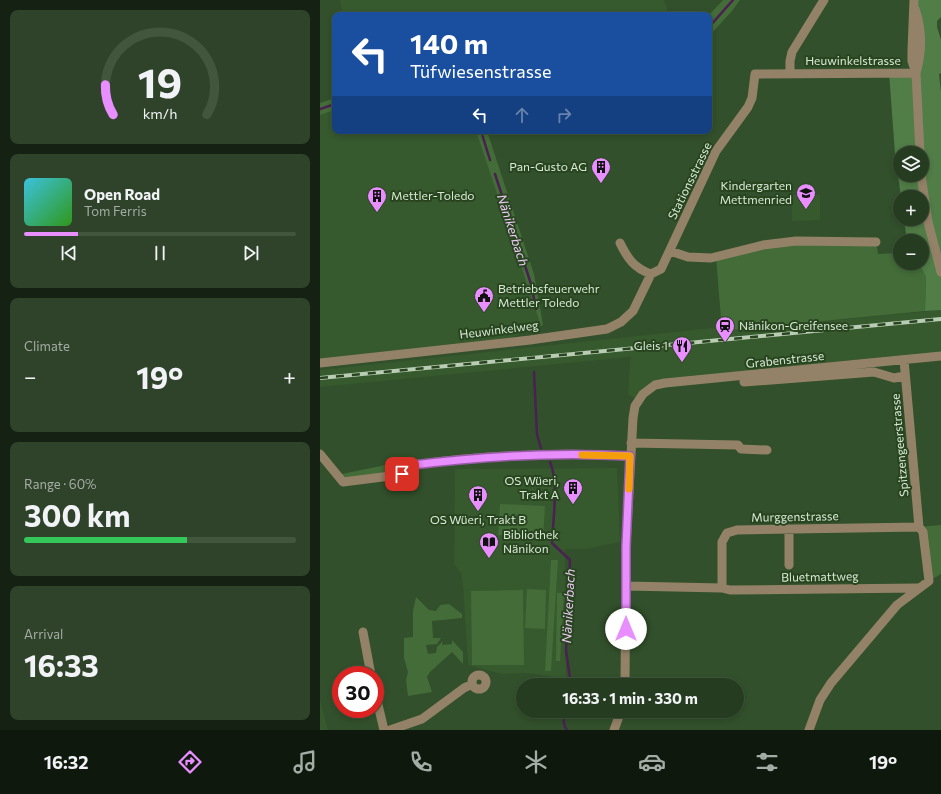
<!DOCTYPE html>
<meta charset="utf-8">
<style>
:root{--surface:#263c20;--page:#2e4329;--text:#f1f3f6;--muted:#a4ada5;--line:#42563e;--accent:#e98efe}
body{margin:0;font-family:Commissioner,sans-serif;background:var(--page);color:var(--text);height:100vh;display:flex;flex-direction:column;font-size:15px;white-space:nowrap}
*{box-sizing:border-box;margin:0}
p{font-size:13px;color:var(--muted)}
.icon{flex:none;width:22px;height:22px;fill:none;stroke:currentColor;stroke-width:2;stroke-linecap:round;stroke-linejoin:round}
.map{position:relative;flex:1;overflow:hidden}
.drawer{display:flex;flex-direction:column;gap:10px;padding:10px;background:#152112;width:320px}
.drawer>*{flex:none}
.top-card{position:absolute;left:12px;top:12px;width:380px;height:122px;border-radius:8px;box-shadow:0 2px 6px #0003,0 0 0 1px var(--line);background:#1a4fa0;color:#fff;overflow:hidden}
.buttons{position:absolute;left:573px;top:146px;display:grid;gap:8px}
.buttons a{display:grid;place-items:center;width:36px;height:36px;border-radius:50%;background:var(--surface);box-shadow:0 2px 6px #0003,0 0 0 1px var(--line);font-size:20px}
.speed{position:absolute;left:12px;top:666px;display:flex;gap:8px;font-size:20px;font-weight:700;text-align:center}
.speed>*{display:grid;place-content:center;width:52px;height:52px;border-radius:50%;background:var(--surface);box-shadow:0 2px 6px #0003,0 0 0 1px var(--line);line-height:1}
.speed .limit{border:6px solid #d22;background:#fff;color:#111}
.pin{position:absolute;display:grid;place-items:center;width:34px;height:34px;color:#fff;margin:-17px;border-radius:8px;box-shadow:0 2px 6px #0006}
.me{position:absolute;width:44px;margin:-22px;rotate:0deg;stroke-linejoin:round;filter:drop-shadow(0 0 3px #0008)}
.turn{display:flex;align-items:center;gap:14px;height:84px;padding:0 12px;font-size:18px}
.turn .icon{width:52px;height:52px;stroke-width:2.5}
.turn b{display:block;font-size:28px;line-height:34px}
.lanes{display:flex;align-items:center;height:38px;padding:0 12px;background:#0003;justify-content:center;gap:20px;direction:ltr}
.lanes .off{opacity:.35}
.big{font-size:30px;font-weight:700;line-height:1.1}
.drawer .card{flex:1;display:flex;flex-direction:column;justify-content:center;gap:6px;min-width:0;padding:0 14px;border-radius:8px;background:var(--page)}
.drawer .dial{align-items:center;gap:0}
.dial svg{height:104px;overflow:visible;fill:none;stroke:var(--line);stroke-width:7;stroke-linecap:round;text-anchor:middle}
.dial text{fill:var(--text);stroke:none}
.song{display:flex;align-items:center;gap:12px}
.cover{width:48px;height:48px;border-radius:6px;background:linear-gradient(135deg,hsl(190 70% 55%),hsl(110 70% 35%))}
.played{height:4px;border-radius:2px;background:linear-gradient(90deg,var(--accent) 20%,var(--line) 20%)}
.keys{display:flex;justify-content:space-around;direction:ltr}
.heat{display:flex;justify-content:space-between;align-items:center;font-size:22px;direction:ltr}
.charge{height:6px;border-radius:3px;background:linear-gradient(90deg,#34c759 60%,var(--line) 0)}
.trip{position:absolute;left:196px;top:678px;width:228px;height:40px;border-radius:20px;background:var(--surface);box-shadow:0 2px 6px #0003,0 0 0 1px var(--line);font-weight:700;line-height:40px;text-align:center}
.tab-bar{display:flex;height:64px;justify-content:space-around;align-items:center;background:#0f180d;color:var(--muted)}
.tab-bar .icon{width:28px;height:28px}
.tab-bar .active{color:var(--accent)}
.tab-bar b{font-size:18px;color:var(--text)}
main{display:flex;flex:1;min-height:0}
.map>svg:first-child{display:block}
.built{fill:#36592e}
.green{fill:#436c38}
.forest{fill:#517d47;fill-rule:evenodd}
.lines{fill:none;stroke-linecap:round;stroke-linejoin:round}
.stream{stroke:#492152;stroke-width:2.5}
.minor{stroke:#938268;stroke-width:9}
.rail-casing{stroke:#b9cdb4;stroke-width:4}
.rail{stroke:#284520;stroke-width:2.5;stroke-dasharray:8;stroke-linecap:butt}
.route-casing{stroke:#975ca5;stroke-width:10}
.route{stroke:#e98efe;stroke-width:7}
.slow{stroke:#f59e0b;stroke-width:7}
.labels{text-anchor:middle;stroke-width:4;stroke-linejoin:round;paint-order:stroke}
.street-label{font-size:12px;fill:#d8ead4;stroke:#284520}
.poi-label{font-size:12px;fill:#d8ead4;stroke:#284520;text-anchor:end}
.water-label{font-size:13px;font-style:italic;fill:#efcaf8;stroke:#284520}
</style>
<main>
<section class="drawer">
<div class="card dial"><svg viewBox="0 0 100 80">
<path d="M14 69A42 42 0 1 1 86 69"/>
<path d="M14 69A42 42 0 0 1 8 46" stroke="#e98efe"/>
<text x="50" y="56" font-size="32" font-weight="700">19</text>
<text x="50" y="72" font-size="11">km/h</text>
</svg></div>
<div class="card">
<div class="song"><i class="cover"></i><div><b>Open Road</b><p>Tom Ferris</p></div></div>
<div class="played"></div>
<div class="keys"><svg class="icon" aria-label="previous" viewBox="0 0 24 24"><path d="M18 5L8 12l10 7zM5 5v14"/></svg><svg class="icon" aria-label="pause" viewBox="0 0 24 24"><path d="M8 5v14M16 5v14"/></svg><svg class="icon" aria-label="next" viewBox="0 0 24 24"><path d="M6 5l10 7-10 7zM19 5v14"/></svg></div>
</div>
<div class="card"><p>Climate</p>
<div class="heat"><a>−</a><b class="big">19°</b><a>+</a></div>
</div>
<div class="card"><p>Range · 60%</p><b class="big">300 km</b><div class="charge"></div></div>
<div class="card"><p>Arrival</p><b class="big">16:33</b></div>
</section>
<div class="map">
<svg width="621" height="730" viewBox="0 0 621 730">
<rect width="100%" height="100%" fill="#32502b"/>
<path class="built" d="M20,0H344L349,15H23Z
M15,110V131H156L221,326L182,341L0,360V115Z
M472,195H500V220L472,221Z
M621,310V356L345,383L318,401L308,394L310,361L311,357L0,387V370L392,328L402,331Z
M297,468L300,542L265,549H245L246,679L207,673L181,674L148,665L143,585L141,573L134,564L135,469Z
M0,699L8,730H0Z"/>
<path class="green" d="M403,0H420L412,11L389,36V15Z
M15,98V110L0,115V103Z
M156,131H167L214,274L223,325L221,326Z
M556,242L558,254L580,253V263H599L606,277L605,311L402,331L396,257L443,245Z
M80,462L82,475L23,482L17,475Z
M180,504L225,506L223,538L178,535Z
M621,525V574L609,581L599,527Z
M231,560H238L231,671H225Z
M207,589L226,590L225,629L205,628Z
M203,590L204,665H152L151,591Z
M237,593H244L240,661H236Z
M96,597L109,610L116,611L120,605L129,604L142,614V618L112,621L113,638H121L117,644L106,645L108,654L116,653L117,647L123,641L122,645L132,644V640L143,652V664L132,652L110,672L107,677L112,692L88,696L86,680L88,672L84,658V638L93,637V611Z"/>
<path class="forest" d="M596,0H621V17L617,21V27L621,40V73L619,74L621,92V310L605,311L606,277L599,263H602V241H587L584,219H602V197H581L575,154L569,72H596ZM580,153H602V175H580Z"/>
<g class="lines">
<path class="stream" d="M389,27L413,0
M0,109L15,104
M161,131L170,160
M175,174L211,284L216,309
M214,372L217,435L221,448
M230,462C239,483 233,519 232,543L250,560L246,651L251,685
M245,711C244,718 242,724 247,730"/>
<path class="minor" d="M594,0L592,50V61L596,73L600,153
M595,9C602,29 602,52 596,73
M470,73V61L472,52L504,0
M601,175L608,222L621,272
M300,243C308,259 314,268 331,274L341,269L396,151L428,107L432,98L435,74L596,73
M350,251L368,257L391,258L443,245L476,241L556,242
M584,360L599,527
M0,363L210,340L287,329L301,322L313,311L331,274
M424,382L554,372L574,378L585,376
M311,443L418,445L421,449L447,450
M0,454L23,482L86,474L93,465C165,455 237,452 310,456
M469,529V565
M306,586L402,588L410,590L598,588
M402,588V542L407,533L417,530L599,527
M43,632L51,675
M152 682a7 7 0 1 1 14 0a7 7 0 1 1-14 0Z
M305,685L306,547L313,418L315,406L323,394L335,385L345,383L621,356
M55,692L64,730
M70,730L102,719L144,688L152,684
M294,730L301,711
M489,730L500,700L511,683L577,605L609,581L603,532L599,527"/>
<g class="rail-casing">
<path id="rail" d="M0,378L621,319"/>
</g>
<use href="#rail" class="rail"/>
</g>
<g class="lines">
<g class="route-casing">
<path id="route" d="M82,474H86L93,465C165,456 237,452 310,456L306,547V629"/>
</g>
<use href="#route" class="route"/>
<path class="slow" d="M262,455L310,456L309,489"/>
</g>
<defs>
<g id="building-pin" transform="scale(1)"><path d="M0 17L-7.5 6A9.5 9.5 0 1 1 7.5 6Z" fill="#e98efe" stroke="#284520"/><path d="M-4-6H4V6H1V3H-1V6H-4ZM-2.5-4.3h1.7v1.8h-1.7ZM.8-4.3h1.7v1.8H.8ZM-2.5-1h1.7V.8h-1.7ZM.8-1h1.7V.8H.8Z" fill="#111"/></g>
<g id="school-pin" transform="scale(1)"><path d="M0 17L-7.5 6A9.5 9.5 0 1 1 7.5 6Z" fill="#e98efe" stroke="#284520"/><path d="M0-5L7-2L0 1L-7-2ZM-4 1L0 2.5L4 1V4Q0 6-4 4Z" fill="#111"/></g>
<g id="civic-pin" transform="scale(1)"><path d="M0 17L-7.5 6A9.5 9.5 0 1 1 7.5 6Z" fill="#e98efe" stroke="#284520"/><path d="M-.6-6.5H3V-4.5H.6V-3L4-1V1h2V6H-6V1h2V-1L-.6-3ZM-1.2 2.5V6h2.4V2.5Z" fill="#111"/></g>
<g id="station-pin" transform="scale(1)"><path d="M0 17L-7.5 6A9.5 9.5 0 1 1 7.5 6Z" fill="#e98efe" stroke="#284520"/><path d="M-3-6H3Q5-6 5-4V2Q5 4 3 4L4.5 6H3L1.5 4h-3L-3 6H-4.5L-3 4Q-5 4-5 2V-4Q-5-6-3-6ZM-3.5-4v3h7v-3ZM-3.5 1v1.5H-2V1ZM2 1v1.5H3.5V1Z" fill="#111"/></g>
<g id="restaurant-pin" transform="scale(1)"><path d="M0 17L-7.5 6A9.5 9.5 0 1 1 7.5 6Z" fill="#e98efe" stroke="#284520"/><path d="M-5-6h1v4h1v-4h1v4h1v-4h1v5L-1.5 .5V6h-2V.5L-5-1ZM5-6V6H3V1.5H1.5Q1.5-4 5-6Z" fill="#111"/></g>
<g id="library-pin" transform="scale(1)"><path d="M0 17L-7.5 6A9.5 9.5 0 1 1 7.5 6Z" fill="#e98efe" stroke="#284520"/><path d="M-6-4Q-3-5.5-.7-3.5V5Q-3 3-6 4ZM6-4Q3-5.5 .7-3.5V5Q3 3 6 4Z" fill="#111"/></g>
</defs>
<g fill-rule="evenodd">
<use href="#building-pin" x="281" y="167"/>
<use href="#school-pin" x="486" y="193"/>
<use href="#building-pin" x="57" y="196"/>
<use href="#civic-pin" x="164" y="296"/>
<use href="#station-pin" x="405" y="326"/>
<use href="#restaurant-pin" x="362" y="346"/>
<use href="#building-pin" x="253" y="488"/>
<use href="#building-pin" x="158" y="495"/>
<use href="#library-pin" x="169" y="542"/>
</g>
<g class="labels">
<g class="street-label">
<text x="533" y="65">Heuwinkelstrasse</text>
<text transform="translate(370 181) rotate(-64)" y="4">Stationsstrasse</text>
<text transform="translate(179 330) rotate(-7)" y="4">Heuwinkelweg</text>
<text transform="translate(465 360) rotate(-6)" y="4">Grabenstrasse</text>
<text transform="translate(580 445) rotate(-95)" y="4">Spitzengeerstrasse</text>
<text transform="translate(475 517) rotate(-1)" y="4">Murggenstrasse</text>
<text transform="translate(500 577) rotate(-1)" y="4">Bluetmattweg</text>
</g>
<g class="poi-label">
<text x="267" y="171">Pan-Gusto AG</text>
<text x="472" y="190">Kindergarten<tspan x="472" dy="14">Mettmenried</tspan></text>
<text x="71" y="200" text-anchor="start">Mettler-Toledo</text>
<text x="178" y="293" text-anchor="start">Betriebsfeuerwehr<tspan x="178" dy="14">Mettler Toledo</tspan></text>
<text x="419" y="330" text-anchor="start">Nänikon-Greifensee</text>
<text x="348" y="350">Gleis 1</text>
<text x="239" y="485">OS Wüeri,<tspan x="239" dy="14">Trakt A</tspan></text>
<text x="158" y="524" text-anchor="middle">OS Wüeri, Trakt B</text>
<text x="183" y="539" text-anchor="start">Bibliothek<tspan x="183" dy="14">Nänikon</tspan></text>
</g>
<g class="water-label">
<text transform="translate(193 230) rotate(72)" y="5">Nänikerbach</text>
<text transform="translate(248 606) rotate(-87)" y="5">Nänikerbach</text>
</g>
</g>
</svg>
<div class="buttons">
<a><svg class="icon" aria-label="layers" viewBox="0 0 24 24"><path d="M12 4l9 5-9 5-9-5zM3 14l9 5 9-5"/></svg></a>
<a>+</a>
<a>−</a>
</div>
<div class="speed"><div class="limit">30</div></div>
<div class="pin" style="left:82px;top:474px;background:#d93025"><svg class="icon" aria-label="arrive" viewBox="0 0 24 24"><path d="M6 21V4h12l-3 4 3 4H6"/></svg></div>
<svg class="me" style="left:306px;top:629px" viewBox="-20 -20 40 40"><circle r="19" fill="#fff"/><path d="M0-13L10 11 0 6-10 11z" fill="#e98efe"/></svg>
<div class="trip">16:33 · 1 min · 330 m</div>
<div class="top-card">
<div class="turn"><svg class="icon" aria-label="left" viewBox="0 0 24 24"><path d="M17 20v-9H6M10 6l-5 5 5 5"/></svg><div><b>140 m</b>Tüfwiesenstrasse</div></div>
<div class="lanes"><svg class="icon" aria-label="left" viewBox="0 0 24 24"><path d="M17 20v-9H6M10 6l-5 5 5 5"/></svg><svg class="icon off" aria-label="ahead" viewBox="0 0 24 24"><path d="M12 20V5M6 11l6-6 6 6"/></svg><svg class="icon off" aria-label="right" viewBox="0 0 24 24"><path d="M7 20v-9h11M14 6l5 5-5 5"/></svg></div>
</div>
</div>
</main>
<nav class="tab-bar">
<b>16:32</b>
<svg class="icon active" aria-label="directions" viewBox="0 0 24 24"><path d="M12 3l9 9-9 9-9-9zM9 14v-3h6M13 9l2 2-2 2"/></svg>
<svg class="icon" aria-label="music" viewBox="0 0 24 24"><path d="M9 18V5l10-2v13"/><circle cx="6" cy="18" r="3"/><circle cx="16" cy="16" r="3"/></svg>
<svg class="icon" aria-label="phone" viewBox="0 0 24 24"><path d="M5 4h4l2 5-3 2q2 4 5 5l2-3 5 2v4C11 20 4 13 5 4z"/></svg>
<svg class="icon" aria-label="climate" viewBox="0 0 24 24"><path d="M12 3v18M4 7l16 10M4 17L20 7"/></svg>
<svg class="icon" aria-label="car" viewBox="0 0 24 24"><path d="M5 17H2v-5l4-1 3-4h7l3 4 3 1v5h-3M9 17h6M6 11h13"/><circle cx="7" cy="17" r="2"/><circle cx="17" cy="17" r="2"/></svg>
<svg class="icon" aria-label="filters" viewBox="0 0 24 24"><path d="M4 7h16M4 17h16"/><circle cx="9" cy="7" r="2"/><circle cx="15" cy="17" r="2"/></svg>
<b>19°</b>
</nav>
